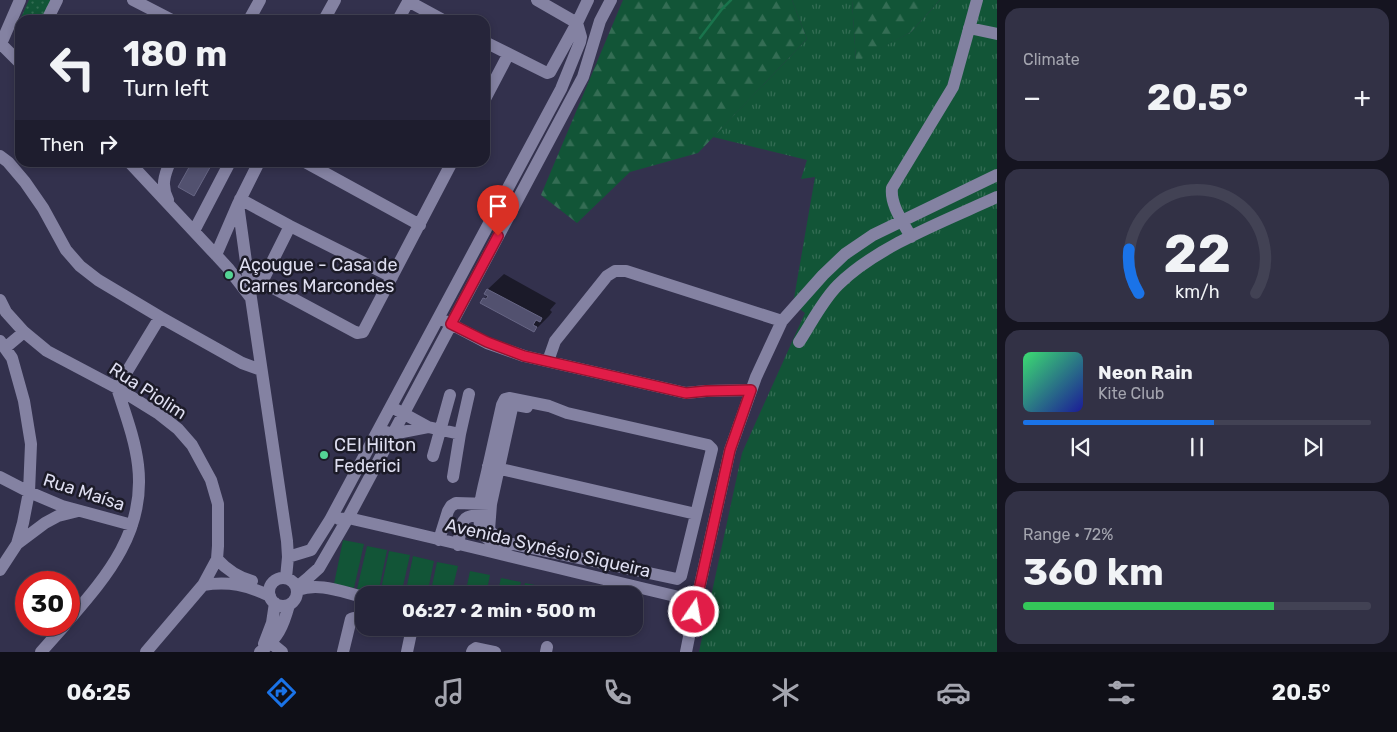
<!DOCTYPE html>
<meta charset="utf-8">
<style>
:root{--surface:#26253a;--page:#323145;--text:#f1f3f6;--muted:#a4a5af;--line:#424254;--accent:#1a73e8}
body{margin:0;font-family:Rubik,sans-serif;background:var(--page);color:var(--text);height:100vh;display:flex;flex-direction:column;font-size:19px;white-space:nowrap}
*{box-sizing:border-box;margin:0}
p{font-size:16px;color:var(--muted)}
.icon{flex:none;width:28px;height:28px;fill:none;stroke:currentColor;stroke-width:2;stroke-linecap:round;stroke-linejoin:round}
.map{position:relative;flex:1;overflow:hidden}
.details{display:flex;flex-direction:column;gap:8px;padding:8px;background:#151420;width:400px}
.details>*{flex:none}
.guide{position:absolute;left:15px;top:15px;width:475px;height:152px;border-radius:15px;box-shadow:0 2px 8px #0003,0 0 0 1px var(--line);background:#26253a;color:var(--text);overflow:hidden}
.speed{position:absolute;left:15px;top:571px;display:flex;gap:10px;font-size:25px;font-weight:700;text-align:center}
.speed>*{display:grid;place-content:center;width:65px;height:65px;border-radius:50%;background:var(--surface);box-shadow:0 2px 8px #0003,0 0 0 1px var(--line);line-height:1}
.speed .limit{border:8px solid #d22;background:#fff;color:#111}
.pin{position:absolute;display:grid;place-items:center;width:42px;height:42px;color:#fff;margin:-51px -21px;border-radius:50% 50% 50% 0;rotate:-45deg;box-shadow:0 0 5px #0007}
.pin .icon{rotate:45deg}
.me{position:absolute;width:55px;margin:-28px;rotate:12deg;stroke-linejoin:round;filter:drop-shadow(0 0 4px #0008)}
.turn{display:flex;align-items:center;gap:18px;height:105px;padding:0 25px;font-size:22px}
.turn .icon{width:65px;height:65px;stroke-width:2.5}
.turn b{display:block;font-size:35px;line-height:42px}
.then{display:flex;align-items:center;height:48px;padding:0 25px;background:#0003;gap:10px;font-size:19px}
.big{font-size:38px;font-weight:700;line-height:1.1}
.details .tile{flex:1;display:flex;flex-direction:column;justify-content:center;gap:8px;min-width:0;padding:0 18px;border-radius:15px;background:var(--page)}
.details .dial{align-items:center;gap:0}
.dial svg{height:130px;overflow:visible;fill:none;stroke:var(--line);stroke-width:7;stroke-linecap:round;text-anchor:middle}
.dial text{fill:var(--text);stroke:none}
.song{display:flex;align-items:center;gap:15px}
.cover{width:60px;height:60px;border-radius:8px;background:linear-gradient(135deg,hsl(140 70% 55%),hsl(240 70% 35%))}
.played{height:5px;border-radius:2px;background:linear-gradient(90deg,var(--accent) 55%,var(--line) 55%)}
.keys{display:flex;justify-content:space-around;direction:ltr}
.heat{display:flex;justify-content:space-between;align-items:center;font-size:28px;direction:ltr}
.charge{height:8px;border-radius:4px;background:linear-gradient(90deg,#34c759 72%,var(--line) 0)}
.trip{position:absolute;left:355px;top:586px;width:288px;height:50px;border-radius:15px;background:var(--surface);box-shadow:0 2px 8px #0003,0 0 0 1px var(--line);font-weight:700;line-height:50px;text-align:center}
.dock{display:flex;height:80px;justify-content:space-around;align-items:center;background:#0f0f17;color:var(--muted)}
.dock .icon{width:35px;height:35px}
.dock .active{color:var(--accent)}
.dock b{font-size:22px;color:var(--text)}
main{display:flex;flex:1;min-height:0}
.map>svg:first-child{display:block}
.grass{fill:url(#grass-tufts)}
.forest{fill:url(#forest-firs)}
.park{fill:url(#park-dots)}
.pitch{fill:#125537}
.shadow{fill:#0007}
.lines{fill:none;stroke-linecap:round;stroke-linejoin:round}
.stream{stroke:#19744c;stroke-width:2.5}
.building{fill:#52516f;stroke:#676685}
.minor{stroke:#8482a2;stroke-width:12}
.route-casing{stroke:#92132f;stroke-width:12}
.route{stroke:#e11d48;stroke-width:9}
.poi-dot{fill:#54d395;stroke:#1c1b28;stroke-width:2}
.labels{text-anchor:middle;stroke-width:5;stroke-linejoin:round;paint-order:stroke}
.poi-label{font-size:18px;fill:#dedef0;stroke:#1c1b28;text-anchor:start}
.street-label{font-size:18px;fill:#dedef0;stroke:#1c1b28}
</style>
<main>
<div class="map">
<svg width="997" height="652" viewBox="0 0 997 652">
<defs>
<pattern id="grass-tufts" width="24" height="20" patternUnits="userSpaceOnUse" patternTransform="scale(1.25)"><rect width="24" height="20" fill="#125537"/><path d="M3 7l-1-3M5 7V3M7 7l1-3M15 17l-1-3M17 17v-4M19 17l1-3" fill="none" stroke="#346d54"/></pattern>
<pattern id="forest-firs" width="22" height="20" patternUnits="userSpaceOnUse" patternTransform="scale(1.25)"><rect width="22" height="20" fill="#125537"/><path d="M5 1l3.5 6h-7zM16 11l3.5 6h-7z" fill="#346d54"/></pattern>
<pattern id="park-dots" width="8" height="8" patternUnits="userSpaceOnUse" patternTransform="scale(1.25)"><rect width="8" height="8" fill="#125537"/><path d="M2 2h.1M6 6h.1" fill="none" stroke="#346d54" stroke-width="1.8" stroke-linecap="round"/></pattern>
</defs>
<rect width="100%" height="100%" fill="#33314d"/>
<path class="grass" d="M792,0H852L856,61L911,32L940,0H997V652H699L742,453L805,313L793,304L815,177L801,179L807,160L713,137L807,39Z"/>
<path class="forest" d="M623,0H792L807,39L698,153L630,172L577,223L541,195Z
M852,0H940L911,32L856,62Z"/>
<path class="park" d="M29,0H53L43,20H20Z"/>
<path class="pitch" d="M343,540L364,544L354,588L334,584Z
M367,546L387,550L378,594L357,589Z
M389,551L410,555L401,595L380,594Z
M413,556L434,561L427,595H405Z
M437,562L458,566L451,595H430Z
M470,571L490,575L486,595H465Z
M501,578L521,582L518,595H497Z
M525,583L545,587L543,595H522Z"/>
<path class="shadow" d="M504,274L556,303L550,310L552,312L549,316L534,331L482,303L488,294L486,293L488,289Z"/>
<g class="lines">
<path class="stream" d="M700,38L722,9L731,0"/>
</g>
<path class="building" d="M192,162H213L194,196L178,187Z
M487,289L542,318L540,322L536,320L533,325L537,327L534,332L480,303L483,298L486,299L488,296L484,294Z"/>
<g class="lines">
<path class="minor" d="M133,0L172,20
M537,0L577,23
M408,1L443,20
M47,20L57,0
M249,20L260,0
M324,20L335,0
M398,20L409,0
M969,28L997,34
M485,42L547,73L550,72L577,23L588,0
M0,43L20,63
M0,46L20,0
M485,99L508,55
M0,156L8,162L25,182L43,208L66,250L80,266L98,280L160,317L242,363L261,370
M129,162L216,255L228,268L251,298
M305,162L420,225
M240,199L290,226L392,277
M168,200C161,186 164,176 170,162
M238,204L251,298L287,541L288,557L286,578
M194,231L230,162
M911,237C903,222 890,205 892,188L953,87L977,0
M216,255L238,204L259,162
M249,279L262,282L357,333L363,332L452,162
M262,282L290,226
M0,300L6,312L24,332L47,351L117,388L159,414L178,429L192,445L211,480L218,504V546L217,559L203,585L146,652
M445,321L487,343L524,356L686,393L706,391L751,390
M0,341L12,358L24,401L31,444L29,492L23,523L17,544L0,570
M799,342C811,324 822,301 838,285C877,246 947,220 997,197
M5,348L24,332
M548,361L555,341L607,276L615,271H626L782,321
M509,398L549,406L567,413L708,445L712,449L681,576L677,579L513,544C503,546 483,541 481,529C476,513 483,489 487,472C492,450 497,427 502,405L505,399Z
M397,410L428,427L460,434
M386,432L392,434L428,427
M433,456L450,395
M488,466L696,514
M0,477L29,492L62,506L132,525
M453,477L460,434L469,394
M339,519L348,518C458,543 569,571 679,597L690,603L694,612L686,652
M500,537L494,535L489,530L491,504L512,408L516,405L527,407
M439,540L448,511L451,506L456,503L489,504
M17,544L45,523L58,516L78,511
M458,545C463,520 459,514 487,515
M288,557L311,550L330,520L561,89L580,42L581,37L577,23
M217,559C227,570 237,577 252,581
M269 592a14 14 0 1 1 28 0a14 14 0 1 1-28 0Z
M203,585C229,581 247,585 270,596
M297,587L309,577L319,568L348,518L583,77L600,21L611,0
M298,590C319,582 342,592 364,597
M694,612L730,450L756,377L782,321L823,275L845,254L873,235L997,175
M69,620C108,575 146,530 138,465C135,439 125,413 117,388L160,317
M397,628L408,630L411,633L407,652
M431,629V628
M266,639L282,652
M264,644L272,623L275,603
M41,652L65,625
M260,652C278,638 283,627 289,605
M343,652L351,619L354,618L364,620
M472,652L473,650L476,648L495,652
M546,652L547,647"/>
</g>
<g class="lines">
<g class="route-casing">
<path id="route" d="M498,236L451,324L487,342L524,356L686,393L706,391L751,390L730,450L694,612"/>
</g>
<use href="#route" class="route"/>
</g>
<g class="poi-dot">
<circle cx="229" cy="275" r="5"/>
<circle cx="324" cy="455" r="5"/>
</g>
<g class="labels">
<g class="poi-label">
<text x="239" y="271">Açougue - Casa de<tspan x="239" dy="21">Carnes Marcondes</tspan></text>
<text x="334" y="451">CEI Hilton<tspan x="334" dy="21">Federici</tspan></text>
</g>
<g class="street-label">
<text transform="translate(148 391) rotate(33)" y="6">Rua Piolim</text>
<text transform="translate(84 492) rotate(18)" y="6">Rua Maísa</text>
<text transform="translate(548 548) rotate(13)" y="6">Avenida Synésio Siqueira</text>
</g>
</g>
</svg>
<div class="speed"><div class="limit">30</div></div>
<div class="pin" style="left:498px;top:236px;background:#d93025"><svg class="icon" aria-label="arrive" viewBox="0 0 24 24"><path d="M6 21V4h12l-3 4 3 4H6"/></svg></div>
<svg class="me" style="left:694px;top:612px" viewBox="-20 -20 40 40"><circle r="17" fill="#e11d48" stroke="#fff" stroke-width="3"/><path d="M0-11L8 9 0 5-8 9z" fill="#fff"/></svg>
<div class="trip">06:27 · 2 min · 500 m</div>
<div class="guide">
<div class="turn"><svg class="icon" aria-label="left" viewBox="0 0 24 24"><path d="M17 20v-9H6M10 6l-5 5 5 5"/></svg><div><b>180 m</b>Turn left</div></div>
<div class="then">Then<svg class="icon" aria-label="right" viewBox="0 0 24 24"><path d="M7 20v-9h11M14 6l5 5-5 5"/></svg></div>
</div>
</div>
<section class="details">
<div class="tile"><p>Climate</p>
<div class="heat"><a>−</a><b class="big">20.5°</b><a>+</a></div>
</div>
<div class="tile dial"><svg viewBox="0 0 100 80">
<path d="M14 69A42 42 0 1 1 86 69"/>
<path d="M14 69A42 42 0 0 1 8 42" stroke="#1a73e8"/>
<text x="50" y="56" font-size="32" font-weight="700">22</text>
<text x="50" y="72" font-size="11">km/h</text>
</svg></div>
<div class="tile">
<div class="song"><i class="cover"></i><div><b>Neon Rain</b><p>Kite Club</p></div></div>
<div class="played"></div>
<div class="keys"><svg class="icon" aria-label="previous" viewBox="0 0 24 24"><path d="M18 5L8 12l10 7zM5 5v14"/></svg><svg class="icon" aria-label="pause" viewBox="0 0 24 24"><path d="M8 5v14M16 5v14"/></svg><svg class="icon" aria-label="next" viewBox="0 0 24 24"><path d="M6 5l10 7-10 7zM19 5v14"/></svg></div>
</div>
<div class="tile"><p>Range · 72%</p><b class="big">360 km</b><div class="charge"></div></div>
</section>
</main>
<nav class="dock">
<b>06:25</b>
<svg class="icon active" aria-label="directions" viewBox="0 0 24 24"><path d="M12 3l9 9-9 9-9-9zM9 14v-3h6M13 9l2 2-2 2"/></svg>
<svg class="icon" aria-label="music" viewBox="0 0 24 24"><path d="M9 18V5l10-2v13"/><circle cx="6" cy="18" r="3"/><circle cx="16" cy="16" r="3"/></svg>
<svg class="icon" aria-label="phone" viewBox="0 0 24 24"><path d="M5 4h4l2 5-3 2q2 4 5 5l2-3 5 2v4C11 20 4 13 5 4z"/></svg>
<svg class="icon" aria-label="climate" viewBox="0 0 24 24"><path d="M12 3v18M4 7l16 10M4 17L20 7"/></svg>
<svg class="icon" aria-label="car" viewBox="0 0 24 24"><path d="M5 17H2v-5l4-1 3-4h7l3 4 3 1v5h-3M9 17h6M6 11h13"/><circle cx="7" cy="17" r="2"/><circle cx="17" cy="17" r="2"/></svg>
<svg class="icon" aria-label="filters" viewBox="0 0 24 24"><path d="M4 7h16M4 17h16"/><circle cx="9" cy="7" r="2"/><circle cx="15" cy="17" r="2"/></svg>
<b>20.5°</b>
</nav>
